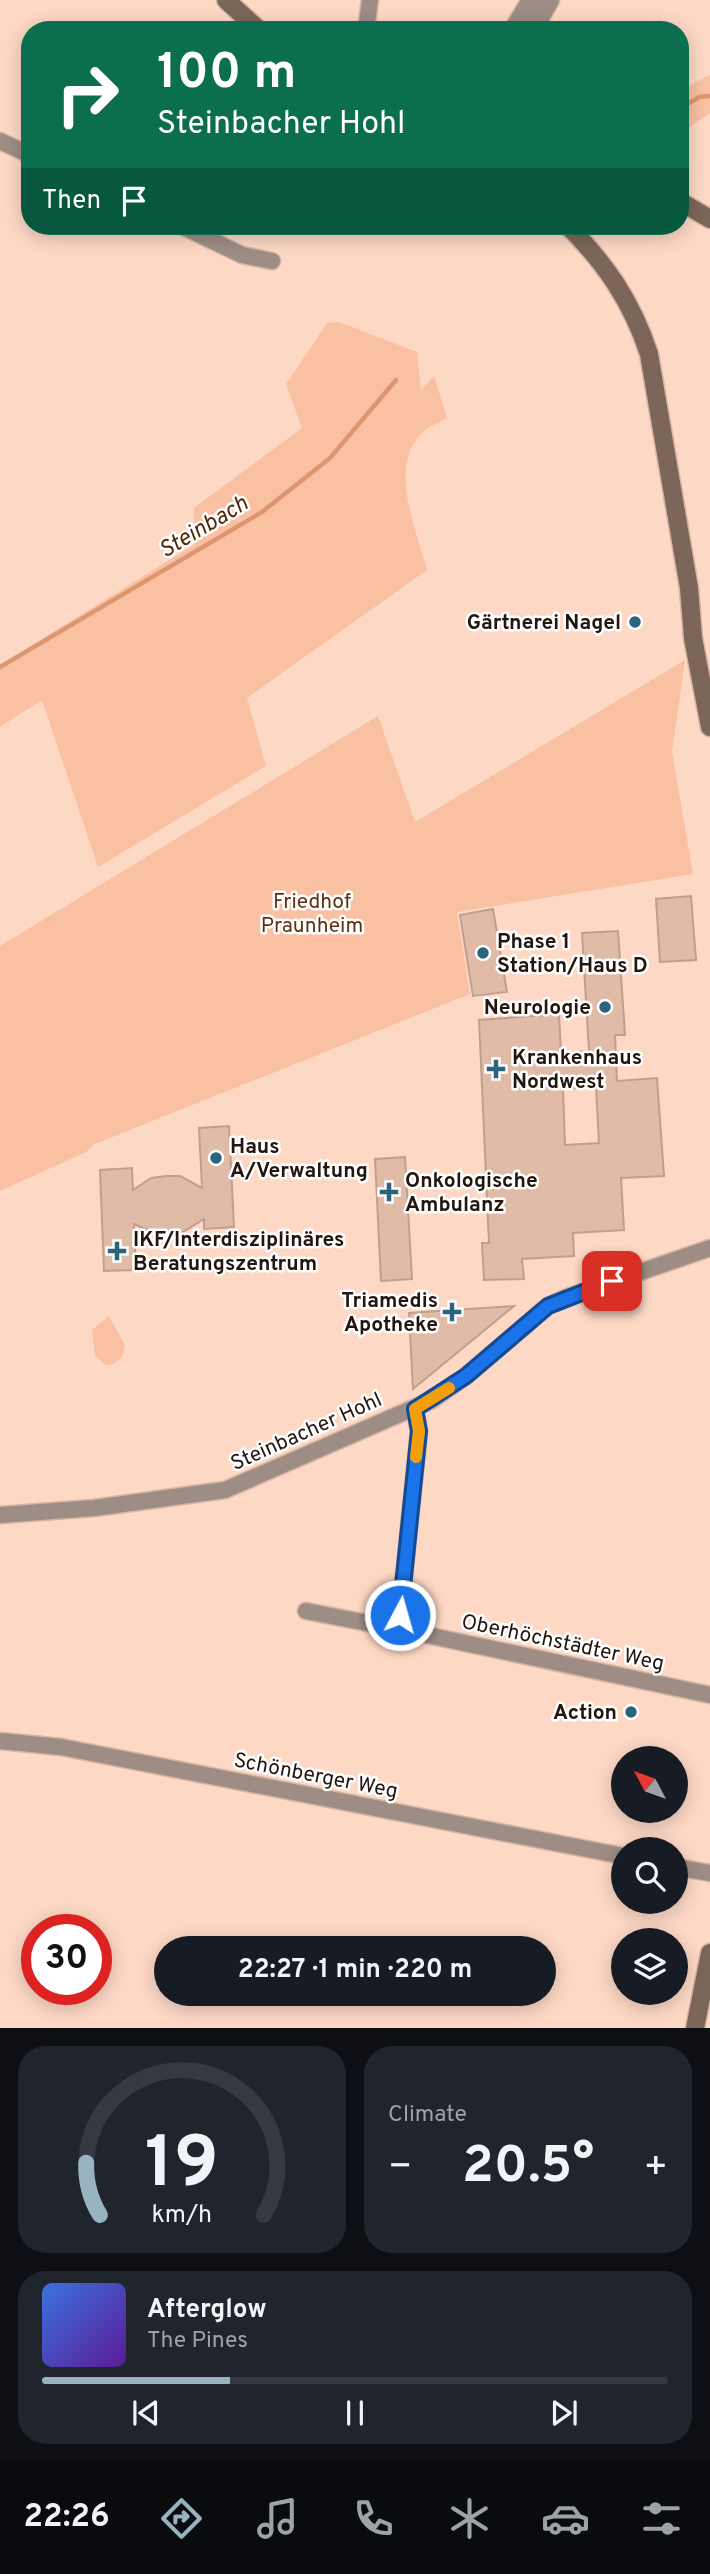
<!DOCTYPE html>
<meta charset="utf-8">
<style>
:root{--surface:#171b24;--page:#20242c;--text:#f1f3f6;--muted:#9ea1a6;--line:#363941;--accent:#97b3c0}
body{margin:0;font-family:Overpass,sans-serif;background:var(--page);color:var(--text);height:100vh;display:flex;flex-direction:column;font-size:26px;white-space:nowrap}
*{box-sizing:border-box;margin:0}
p{font-size:23px;color:var(--muted)}
.icon{flex:none;width:38px;height:38px;fill:none;stroke:currentColor;stroke-width:2;stroke-linecap:round;stroke-linejoin:round}
.map{position:relative;height:2028px;overflow:hidden}
.side{display:flex;flex-direction:column;gap:18px;padding:18px;background:#0d0f14;flex:1}
.side>*{flex:none}
.guide{position:absolute;left:21px;top:21px;width:668px;height:214px;border-radius:28px;box-shadow:0 4px 18px #0003;background:#0b6e4f;color:#fff;overflow:hidden}
.needle{width:46px;rotate:311deg}
.buttons{position:absolute;left:611px;top:1746px;display:grid;gap:14px}
.buttons a{display:grid;place-items:center;width:77px;height:77px;border-radius:50%;background:var(--surface);box-shadow:0 4px 18px #0003;font-size:35px}
.speed{position:absolute;left:21px;top:1914px;display:flex;gap:14px;font-size:35px;font-weight:700;text-align:center}
.speed>*{display:grid;place-content:center;width:91px;height:91px;border-radius:50%;background:var(--surface);box-shadow:0 4px 18px #0003;line-height:1}
.speed .limit{border:10px solid #d22;background:#fff;color:#111}
.pin{position:absolute;display:grid;place-items:center;width:60px;height:60px;color:#fff;margin:-30px;border-radius:14px;box-shadow:0 4px 10px #0006}
.me{position:absolute;width:77px;margin:-38px;rotate:6deg;stroke-linejoin:round;filter:drop-shadow(0 0 5px #0008)}
.turn{display:flex;align-items:center;gap:24px;height:147px;padding:0 21px;font-size:32px}
.turn .icon{width:91px;height:91px;stroke-width:2.5}
.turn b{display:block;font-size:49px;line-height:60px}
.then{display:flex;align-items:center;height:66px;padding:0 21px;background:#0003;gap:14px;font-size:26px}
.big{font-size:52px;font-weight:700;line-height:1.1}
.side .tile{flex:1;display:flex;flex-direction:column;justify-content:center;gap:10px;min-width:0;padding:0 24px;border-radius:28px;background:var(--page)}
.side .dial{align-items:center;gap:0}
.dial svg{height:182px;overflow:visible;fill:none;stroke:var(--line);stroke-width:7;stroke-linecap:round;text-anchor:middle}
.dial text{fill:var(--text);stroke:none}
.song{display:flex;align-items:center;gap:21px}
.cover{width:84px;height:84px;border-radius:10px;background:linear-gradient(135deg,hsl(220 70% 55%),hsl(270 70% 35%))}
.played{height:7px;border-radius:4px;background:linear-gradient(90deg,var(--accent) 30%,var(--line) 30%)}
.keys{display:flex;justify-content:space-around;direction:ltr}
.heat{display:flex;justify-content:space-between;align-items:center;font-size:38px;direction:ltr}
.side .tiles{flex:1;display:grid;gap:18px;grid-template-columns:1fr 1fr}
.tile:last-child{grid-column:span 2}
.trip{position:absolute;left:154px;top:1936px;width:402px;height:70px;border-radius:35px;background:var(--surface);box-shadow:0 4px 18px #0003;font-weight:700;line-height:70px;text-align:center}
.dock{display:flex;height:112px;justify-content:space-around;align-items:center;background:#090b0e;color:var(--muted)}
.dock .icon{width:49px;height:49px}
.dock .current{color:var(--accent)}
.dock b{font-size:32px;color:var(--text)}
.map>svg:first-child{display:block}
.green{fill:#f9c0a2}
.lines{fill:none;stroke-linecap:round;stroke-linejoin:round}
.stream{stroke:#dd9770;stroke-width:4.5}
.building{fill:#dfbba8;stroke:#c29f8d;stroke-width:2;fill-rule:evenodd}
.minor-casing{stroke:#d6b5a4;stroke-width:19}
.tertiary-casing{stroke:#d6b5a4;stroke-width:21}
.secondary-casing{stroke:#d6b5a4;stroke-width:21}
.minor{stroke:#9d8d85;stroke-width:16}
.tertiary{stroke:#9d8d85;stroke-width:18}
.secondary{stroke:#7c665a;stroke-width:18}
.route-casing{stroke:#114b97;stroke-width:18}
.route{stroke:#1a73e8;stroke-width:12}
.slow{stroke:#f59e0b;stroke-width:12}
.poi-dot{fill:#2a647d;stroke:#fff;stroke-width:2.5}
.labels{text-anchor:middle;stroke-width:5;stroke-linejoin:round;paint-order:stroke}
.poi-label{font-size:21px;font-weight:bold;fill:#23160f;stroke:#fff;text-anchor:start}
.park-label{font-size:21px;fill:#5f3114;stroke:#fff}
.street-label{font-size:21px;fill:#23160f;stroke:#fff}
.water-label{font-size:23px;font-style:italic;fill:#522507;stroke:#fff}
</style>
<div class="map">
<svg width="710" height="2028" viewBox="0 0 710 2028">
<rect width="100%" height="100%" fill="#fdd8c5"/>
<path class="green" d="M710,75V113L681,133V93L695,82Z
M339,322L417,352L421,390L434,376L447,418C440,422 430,426 423,432C387,466 416,527 427,570L247,698L266,766L98,867L42,700L0,727V665L195,544L194,508L302,428L286,384L327,323Z
M685,660L672,752L693,874L457,912L470,994L95,1144L86,1152L0,1191V946L378,716L415,822Z
M109,1316L125,1345C124,1358 118,1364 106,1365L95,1356L92,1330Z"/>
<g class="lines">
<path class="stream" d="M681,108L699,97L710,96
M0,667L262,512L330,458L396,380"/>
</g>
<path class="building" d="M691,896L696,960L660,962L656,899Z
M493,909L507,992L473,996L460,915Z
M618,931L625,1035H615L617,1081L657,1078L664,1176L621,1178L624,1230L573,1233L574,1256L522,1259L524,1279L484,1280L482,1243H489L479,1020L559,1014L561,1053L589,1051L582,933ZM596,1087L599,1143L565,1145L563,1089Z
M229,1126L234,1227L204,1229V1219L183,1232L170,1235L157,1234L134,1224L136,1270L104,1271L100,1170L132,1168L133,1190L151,1178L166,1176H180L202,1188L199,1128Z
M405,1157L412,1279L381,1281L375,1159Z
M514,1306L413,1389L409,1313Z"/>
<g class="lines">
<g class="minor-casing">
<path id="minor" d="M366,30L370,0
M0,141L30,155
M182,226L242,255L272,261
M415,1409L419,1431L400,1615L408,1631L710,1695
M0,1515L94,1508L225,1490L432,1400L466,1376L548,1306L565,1298L710,1248
M306,1611L408,1631
M0,1741L61,1747L623,1856
M676,1867L710,1873"/>
</g>
<g class="tertiary-casing">
<path id="tertiary" d="M513,30L531,0
M533,30L550,0"/>
</g>
<g class="secondary-casing">
<path id="secondary" d="M226,0L259,30
M681,202L710,219
M568,226C606,264 632,302 649,354L689,588L693,638L710,727
M695,2028L710,1953"/>
</g>
<use href="#minor" class="minor"/>
<use href="#tertiary" class="tertiary"/>
<use href="#secondary" class="secondary"/>
</g>
<g class="lines">
<g class="route-casing">
<path id="route" d="M400,1615L419,1431L415,1409L466,1376L548,1306L612,1281"/>
</g>
<use href="#route" class="route"/>
<path class="slow" d="M416,1457L419,1431L415,1409L449,1388"/>
</g>
<g class="poi-dot">
<circle cx="635" cy="622" r="7"/>
<circle cx="483" cy="953" r="7"/>
<circle cx="605" cy="1007" r="7"/>
<path d="M492.5 1058.5h7v7h7v7h-7v7h-7v-7h-7v-7h7z"/>
<circle cx="216" cy="1158" r="7"/>
<path d="M385.5 1181.5h7v7h7v7h-7v7h-7v-7h-7v-7h7z"/>
<path d="M113.5 1240.5h7v7h7v7h-7v7h-7v-7h-7v-7h7z"/>
<path d="M448.5 1301.5h7v7h7v7h-7v7h-7v-7h-7v-7h7z"/>
<circle cx="631" cy="1712" r="7"/>
</g>
<g class="labels">
<g class="poi-label">
<text x="621" y="629" text-anchor="end">Gärtnerei Nagel</text>
<text x="497" y="948">Phase 1<tspan x="497" dy="24">Station/Haus D</tspan></text>
<text x="591" y="1014" text-anchor="end">Neurologie</text>
<text x="512" y="1064">Krankenhaus<tspan x="512" dy="24">Nordwest</tspan></text>
<text x="230" y="1153">Haus<tspan x="230" dy="24">A/Verwaltung</tspan></text>
<text x="405" y="1187">Onkologische<tspan x="405" dy="24">Ambulanz</tspan></text>
<text x="133" y="1246">IKF/Interdisziplinäres<tspan x="133" dy="24">Beratungszentrum</tspan></text>
<text x="438" y="1307" text-anchor="end">Triamedis<tspan x="438" dy="24">Apotheke</tspan></text>
<text x="617" y="1719" text-anchor="end">Action</text>
</g>
<g class="park-label">
<text x="312" y="908">Friedhof<tspan x="312" dy="24">Praunheim</tspan></text>
</g>
<g class="street-label">
<text transform="translate(306 1431) rotate(-24)" y="7">Steinbacher Hohl</text>
<text transform="translate(563 1642) rotate(12)" y="7">Oberhöchstädter Weg</text>
<text transform="translate(316 1775) rotate(11)" y="7">Schönberger Weg</text>
</g>
<g class="water-label">
<text transform="translate(203 526) rotate(-31)" y="8">Steinbach</text>
</g>
</g>
</svg>
<div class="buttons">
<a><svg class="needle" viewBox="-14 -14 28 28"><path d="M0-13l5 13h-10z" fill="#e53935"/><path d="M0 13l5-13h-10z" fill="#9ea1a6"/></svg></a>
<a><svg class="icon" aria-label="search" viewBox="0 0 24 24"><circle cx="10" cy="10" r="6"/><path d="M15 15l6 6"/></svg></a>
<a><svg class="icon" aria-label="layers" viewBox="0 0 24 24"><path d="M12 4l9 5-9 5-9-5zM3 14l9 5 9-5"/></svg></a>
</div>
<div class="speed"><div class="limit">30</div></div>
<div class="pin" style="left:612px;top:1281px;background:#d93025"><svg class="icon" aria-label="arrive" viewBox="0 0 24 24"><path d="M6 21V4h12l-3 4 3 4H6"/></svg></div>
<svg class="me" style="left:400px;top:1615px" viewBox="-20 -20 40 40"><circle r="17" fill="#1a73e8" stroke="#fff" stroke-width="3"/><path d="M0-11L8 9 0 5-8 9z" fill="#fff"/></svg>
<div class="trip">22:27 · 1 min · 220 m</div>
<div class="guide">
<div class="turn"><svg class="icon" aria-label="right" viewBox="0 0 24 24"><path d="M7 20v-9h11M14 6l5 5-5 5"/></svg><div><b>100 m</b>Steinbacher Hohl</div></div>
<div class="then">Then<svg class="icon" aria-label="arrive" viewBox="0 0 24 24"><path d="M6 21V4h12l-3 4 3 4H6"/></svg></div>
</div>
</div>
<section class="side">
<div class="tiles">
<div class="tile dial"><svg viewBox="0 0 100 80">
<path d="M14 69A42 42 0 1 1 86 69"/>
<path d="M14 69A42 42 0 0 1 8 46" stroke="#97b3c0"/>
<text x="50" y="56" font-size="32" font-weight="700">19</text>
<text x="50" y="72" font-size="11">km/h</text>
</svg></div>
<div class="tile"><p>Climate</p>
<div class="heat"><a>−</a><b class="big">20.5°</b><a>+</a></div>
</div>
<div class="tile">
<div class="song"><i class="cover"></i><div><b>Afterglow</b><p>The Pines</p></div></div>
<div class="played"></div>
<div class="keys"><svg class="icon" aria-label="previous" viewBox="0 0 24 24"><path d="M18 5L8 12l10 7zM5 5v14"/></svg><svg class="icon" aria-label="pause" viewBox="0 0 24 24"><path d="M8 5v14M16 5v14"/></svg><svg class="icon" aria-label="next" viewBox="0 0 24 24"><path d="M6 5l10 7-10 7zM19 5v14"/></svg></div>
</div>
</div>
</section>
<nav class="dock">
<b>22:26</b>
<svg class="icon current" aria-label="directions" viewBox="0 0 24 24"><path d="M12 3l9 9-9 9-9-9zM9 14v-3h6M13 9l2 2-2 2"/></svg>
<svg class="icon" aria-label="music" viewBox="0 0 24 24"><path d="M9 18V5l10-2v13"/><circle cx="6" cy="18" r="3"/><circle cx="16" cy="16" r="3"/></svg>
<svg class="icon" aria-label="phone" viewBox="0 0 24 24"><path d="M5 4h4l2 5-3 2q2 4 5 5l2-3 5 2v4C11 20 4 13 5 4z"/></svg>
<svg class="icon" aria-label="climate" viewBox="0 0 24 24"><path d="M12 3v18M4 7l16 10M4 17L20 7"/></svg>
<svg class="icon" aria-label="car" viewBox="0 0 24 24"><path d="M5 17H2v-5l4-1 3-4h7l3 4 3 1v5h-3M9 17h6M6 11h13"/><circle cx="7" cy="17" r="2"/><circle cx="17" cy="17" r="2"/></svg>
<svg class="icon" aria-label="filters" viewBox="0 0 24 24"><path d="M4 7h16M4 17h16"/><circle cx="9" cy="7" r="2"/><circle cx="15" cy="17" r="2"/></svg>
</nav>
